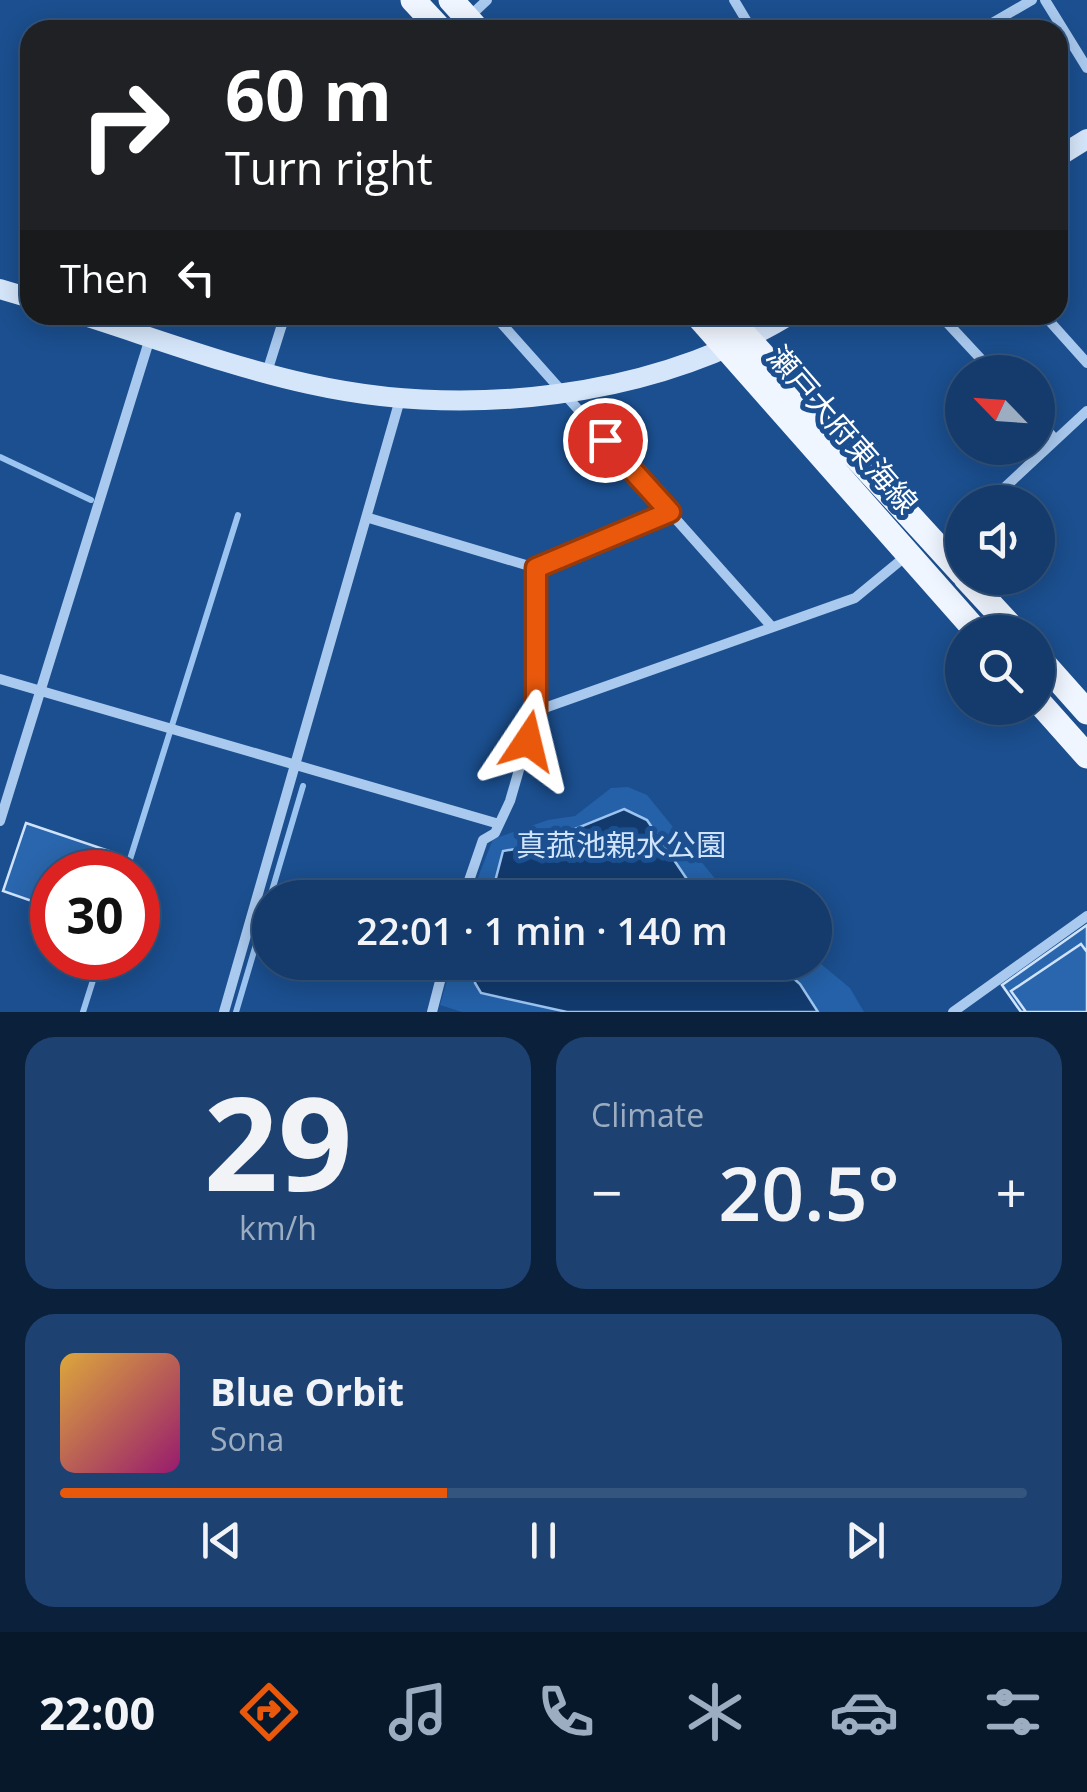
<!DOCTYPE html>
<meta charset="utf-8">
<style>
:root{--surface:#143b6b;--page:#1d4271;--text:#f1f3f6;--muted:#9dadc1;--line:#33557e;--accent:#ea580c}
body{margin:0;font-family:"Open Sans","Noto Sans JP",sans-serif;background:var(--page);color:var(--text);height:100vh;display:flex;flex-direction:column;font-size:38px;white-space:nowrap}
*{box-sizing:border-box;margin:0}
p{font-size:32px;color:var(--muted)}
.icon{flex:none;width:55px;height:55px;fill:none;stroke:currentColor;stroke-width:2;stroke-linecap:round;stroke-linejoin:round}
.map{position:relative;height:1012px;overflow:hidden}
.panel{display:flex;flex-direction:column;gap:25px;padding:25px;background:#0b203b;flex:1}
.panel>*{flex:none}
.guide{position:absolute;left:20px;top:20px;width:1048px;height:305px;border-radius:30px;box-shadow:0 5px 25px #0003,0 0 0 2px var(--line);background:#202124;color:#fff;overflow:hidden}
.needle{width:65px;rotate:295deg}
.fabs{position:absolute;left:945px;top:355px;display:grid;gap:20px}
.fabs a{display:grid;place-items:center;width:110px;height:110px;border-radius:50%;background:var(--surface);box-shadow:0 5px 25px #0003,0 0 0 2px var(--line);font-size:50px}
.speed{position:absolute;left:30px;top:850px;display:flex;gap:20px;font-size:50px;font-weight:700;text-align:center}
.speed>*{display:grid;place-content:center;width:130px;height:130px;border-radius:50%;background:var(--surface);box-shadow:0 5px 25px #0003,0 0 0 2px var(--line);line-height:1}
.speed .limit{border:15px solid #d22;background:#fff;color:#111}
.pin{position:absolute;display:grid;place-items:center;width:85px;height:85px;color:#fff;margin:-42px;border:5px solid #fff;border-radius:50%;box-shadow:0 2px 10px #0007}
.me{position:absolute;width:110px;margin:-55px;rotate:10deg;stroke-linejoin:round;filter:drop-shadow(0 0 8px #0008)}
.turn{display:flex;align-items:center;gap:35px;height:210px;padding:0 40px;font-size:45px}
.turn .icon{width:130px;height:130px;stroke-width:2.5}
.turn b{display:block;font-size:70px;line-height:85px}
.then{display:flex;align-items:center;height:95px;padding:0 40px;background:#0003;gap:20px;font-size:38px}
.big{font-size:75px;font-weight:600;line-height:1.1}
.panel .card{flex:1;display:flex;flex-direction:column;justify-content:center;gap:15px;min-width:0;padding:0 35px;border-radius:30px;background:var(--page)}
.panel .dial{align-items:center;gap:0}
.dial b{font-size:130px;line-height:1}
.song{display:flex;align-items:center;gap:30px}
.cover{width:120px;height:120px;border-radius:15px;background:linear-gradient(135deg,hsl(40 70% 55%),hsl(320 70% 35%))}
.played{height:10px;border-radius:5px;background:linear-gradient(90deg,var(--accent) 40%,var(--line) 40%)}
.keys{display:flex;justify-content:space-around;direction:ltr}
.heat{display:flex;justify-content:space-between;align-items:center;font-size:55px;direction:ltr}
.panel .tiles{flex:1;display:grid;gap:25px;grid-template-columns:1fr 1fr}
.card:last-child{grid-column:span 2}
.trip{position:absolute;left:252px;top:880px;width:580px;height:100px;border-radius:50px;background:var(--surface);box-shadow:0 5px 25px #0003,0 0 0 2px var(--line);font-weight:600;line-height:100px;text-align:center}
.tabs{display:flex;height:160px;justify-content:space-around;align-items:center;background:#08182b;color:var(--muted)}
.tabs .icon{width:70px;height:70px}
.tabs .on{color:var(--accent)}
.tabs b{font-size:45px;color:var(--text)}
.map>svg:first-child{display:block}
.green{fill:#2461a8}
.water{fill:#123a6d;stroke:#9cc4f0;stroke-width:2.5}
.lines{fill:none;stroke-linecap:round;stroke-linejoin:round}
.stream{stroke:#9cc4f0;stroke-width:6}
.building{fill:#2a66ad;stroke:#cfe3fa;stroke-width:2.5}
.street{stroke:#a9c9ee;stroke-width:10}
.secondary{stroke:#d6e6fa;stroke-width:20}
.primary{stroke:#f0f6ff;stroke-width:25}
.route-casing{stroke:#983908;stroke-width:25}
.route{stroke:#ea580c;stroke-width:18}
.labels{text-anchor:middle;stroke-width:10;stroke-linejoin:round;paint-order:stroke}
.street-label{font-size:30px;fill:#fff;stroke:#1b4f8f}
.park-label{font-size:30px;fill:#cfe3fa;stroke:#1b4f8f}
</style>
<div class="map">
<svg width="1087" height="1012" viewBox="0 0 1087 1012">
<rect width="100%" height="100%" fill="#1b4f8f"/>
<path class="green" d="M628,787L647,795L730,897L470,898L493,839L548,820L575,816L611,788Z
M815,959L850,988L864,1012H462L440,1005L452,963L815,962Z"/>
<path class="water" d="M624,809L647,820L699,897H491L503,851L533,846Z
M476,963H776L800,984L818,1012H567L481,993L475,983Z"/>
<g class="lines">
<path class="stream" d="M0,457L91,500
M126,872L238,515
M83,1012L100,958
M236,1012L303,786"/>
</g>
<path class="building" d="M26,823L121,855L115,872H52V908L3,891Z
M1087,925V1012H1021L1002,985Z
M1081,944L1087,952V1012H1026L1011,991Z"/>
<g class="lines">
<path class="street" d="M734,0L752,30
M1045,0L1087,68
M470,16L487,0
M980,30L1032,0
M494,315L772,627
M940,315L993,372
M1044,315L1087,363
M267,372L285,315
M1038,420L1054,438
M989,502L1087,411
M369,518L536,568L671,513
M942,549L962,529
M0,679L499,824
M536,711L855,598L906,556
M0,821L150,338
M463,898L483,840L495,833L510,801L536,711V568
M224,1012L401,396
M432,1012L445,962
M953,1012L1087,916"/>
<path class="secondary" d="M1058,157L1087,139
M0,289L30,298
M82,315C157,339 232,367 309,384C466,419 651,399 790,315"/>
<path class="primary" d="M413,0L441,30
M451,0L478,30
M697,315L977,632
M726,315L962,573
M966,578L1016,632
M1038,657L1087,712
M1038,701L1087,756"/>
</g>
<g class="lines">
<g class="route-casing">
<path id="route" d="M528,741L536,711V568L670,512L605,440"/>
</g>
<use href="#route" class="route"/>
</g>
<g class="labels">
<g class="street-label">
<text transform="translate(842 430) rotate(49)" y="10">瀬戸大府東海線</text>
</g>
<g class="park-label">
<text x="621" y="856">真菰池親水公園</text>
</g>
</g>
</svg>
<div class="fabs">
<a><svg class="needle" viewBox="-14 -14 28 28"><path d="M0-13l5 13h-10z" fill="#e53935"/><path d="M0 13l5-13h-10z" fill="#9dadc1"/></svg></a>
<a><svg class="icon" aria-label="sound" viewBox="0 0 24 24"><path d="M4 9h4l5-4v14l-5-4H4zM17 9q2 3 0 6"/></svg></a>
<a><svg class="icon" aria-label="search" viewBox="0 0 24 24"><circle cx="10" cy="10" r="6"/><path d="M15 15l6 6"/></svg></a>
</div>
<div class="speed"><div class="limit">30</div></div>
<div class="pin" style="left:605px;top:440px;background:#d93025"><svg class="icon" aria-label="arrive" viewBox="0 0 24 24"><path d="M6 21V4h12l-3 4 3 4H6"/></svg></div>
<svg class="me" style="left:528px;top:741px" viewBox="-20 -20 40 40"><path d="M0-17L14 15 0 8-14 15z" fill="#ea580c" stroke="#fff" stroke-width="4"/></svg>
<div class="trip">22:01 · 1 min · 140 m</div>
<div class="guide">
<div class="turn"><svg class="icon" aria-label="right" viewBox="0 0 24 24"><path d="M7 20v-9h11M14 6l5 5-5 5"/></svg><div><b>60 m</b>Turn right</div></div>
<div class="then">Then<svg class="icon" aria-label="left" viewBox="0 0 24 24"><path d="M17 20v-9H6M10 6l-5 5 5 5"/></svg></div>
</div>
</div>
<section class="panel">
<div class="tiles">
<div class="card dial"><b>29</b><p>km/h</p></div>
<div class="card"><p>Climate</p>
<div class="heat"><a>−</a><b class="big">20.5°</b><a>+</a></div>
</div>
<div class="card">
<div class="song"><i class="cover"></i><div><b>Blue Orbit</b><p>Sona</p></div></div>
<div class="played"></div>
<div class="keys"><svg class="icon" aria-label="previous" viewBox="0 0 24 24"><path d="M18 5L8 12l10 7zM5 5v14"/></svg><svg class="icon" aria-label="pause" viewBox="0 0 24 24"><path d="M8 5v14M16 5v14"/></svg><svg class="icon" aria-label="next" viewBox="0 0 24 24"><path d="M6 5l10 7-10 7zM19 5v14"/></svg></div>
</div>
</div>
</section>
<nav class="tabs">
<b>22:00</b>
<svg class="icon on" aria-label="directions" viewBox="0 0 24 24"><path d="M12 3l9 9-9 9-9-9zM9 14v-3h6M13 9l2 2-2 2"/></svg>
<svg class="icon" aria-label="music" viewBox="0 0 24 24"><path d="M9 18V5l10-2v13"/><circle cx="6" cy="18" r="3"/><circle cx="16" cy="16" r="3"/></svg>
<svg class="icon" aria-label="phone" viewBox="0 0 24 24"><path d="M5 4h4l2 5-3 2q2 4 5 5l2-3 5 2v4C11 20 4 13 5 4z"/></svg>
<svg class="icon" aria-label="climate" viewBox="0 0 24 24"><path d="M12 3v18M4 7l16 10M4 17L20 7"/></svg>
<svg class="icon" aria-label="car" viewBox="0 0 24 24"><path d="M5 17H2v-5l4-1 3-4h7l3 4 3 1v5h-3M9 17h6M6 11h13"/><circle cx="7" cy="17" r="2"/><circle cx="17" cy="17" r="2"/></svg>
<svg class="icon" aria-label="filters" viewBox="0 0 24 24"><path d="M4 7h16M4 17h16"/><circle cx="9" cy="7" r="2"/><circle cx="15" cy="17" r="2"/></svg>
</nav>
